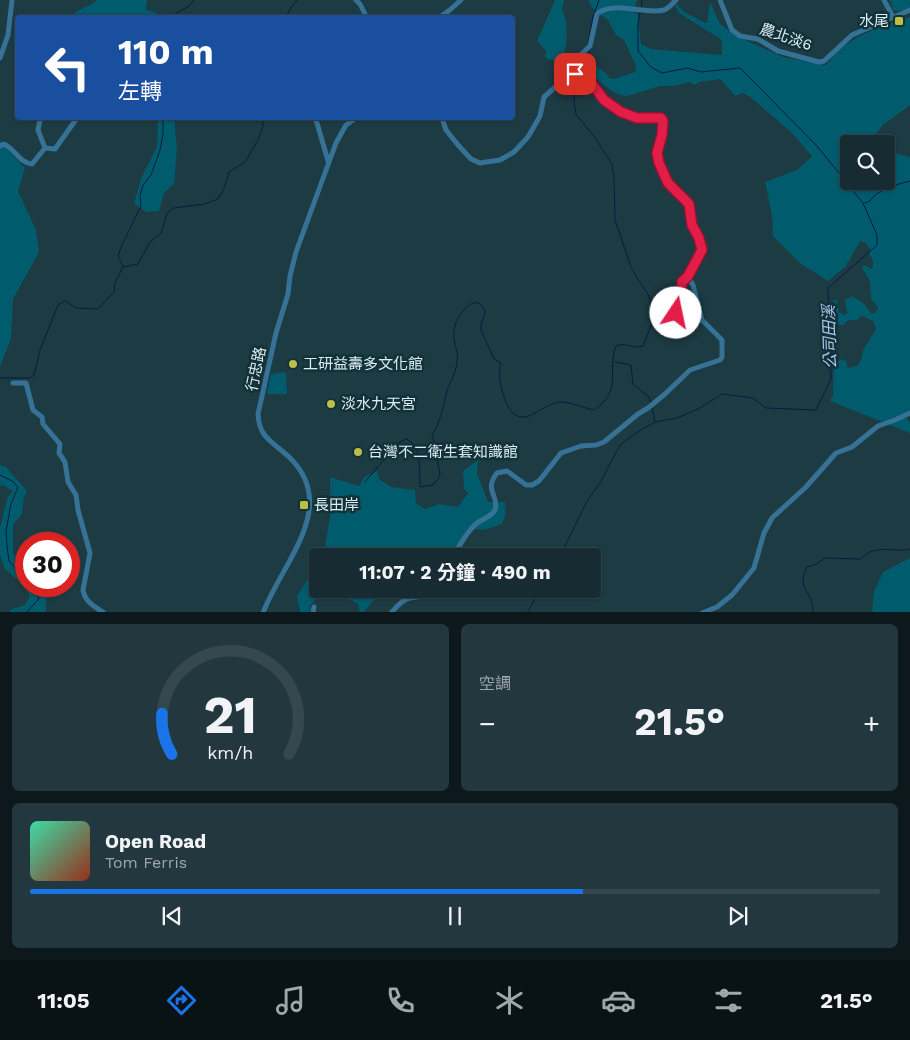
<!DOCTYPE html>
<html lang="zh-TW">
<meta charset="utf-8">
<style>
:root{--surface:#162c32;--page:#23383e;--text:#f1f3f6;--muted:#9ea7ac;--line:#35484d;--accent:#1a73e8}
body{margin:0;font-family:"Work Sans","Noto Sans TC",sans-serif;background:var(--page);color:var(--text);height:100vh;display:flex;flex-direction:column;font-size:19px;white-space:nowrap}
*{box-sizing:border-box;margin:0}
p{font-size:16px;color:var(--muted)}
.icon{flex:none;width:28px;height:28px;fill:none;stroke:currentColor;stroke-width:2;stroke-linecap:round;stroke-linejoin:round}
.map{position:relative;height:612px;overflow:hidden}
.sheet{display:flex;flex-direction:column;gap:12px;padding:12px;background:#0c181c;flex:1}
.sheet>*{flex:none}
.top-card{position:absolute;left:15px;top:15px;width:500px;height:105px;border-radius:5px;box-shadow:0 1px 4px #0004,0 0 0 1px var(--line);background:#1a4fa0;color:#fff;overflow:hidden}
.tools{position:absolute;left:840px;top:135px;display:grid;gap:10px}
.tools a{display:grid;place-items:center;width:55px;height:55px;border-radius:5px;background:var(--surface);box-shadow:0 1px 4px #0004,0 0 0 1px var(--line);font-size:25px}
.speed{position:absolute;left:15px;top:532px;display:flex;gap:10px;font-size:25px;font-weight:700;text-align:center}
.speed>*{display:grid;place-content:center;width:65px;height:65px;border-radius:50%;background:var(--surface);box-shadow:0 1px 4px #0004,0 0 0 1px var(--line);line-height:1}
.speed .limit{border:8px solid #d22;background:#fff;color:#111}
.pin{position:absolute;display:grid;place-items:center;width:42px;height:42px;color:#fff;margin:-21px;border-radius:10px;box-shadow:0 2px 8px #0006}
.me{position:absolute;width:55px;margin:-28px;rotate:11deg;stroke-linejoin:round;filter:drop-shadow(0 0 4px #0008)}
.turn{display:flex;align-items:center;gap:18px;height:105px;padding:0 20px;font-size:22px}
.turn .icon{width:65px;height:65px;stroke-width:2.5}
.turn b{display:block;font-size:35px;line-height:42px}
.big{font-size:38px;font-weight:700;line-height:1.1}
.sheet .tile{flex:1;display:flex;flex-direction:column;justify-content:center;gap:8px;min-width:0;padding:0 18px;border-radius:8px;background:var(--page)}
.sheet .dial{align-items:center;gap:0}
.dial svg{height:130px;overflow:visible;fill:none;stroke:var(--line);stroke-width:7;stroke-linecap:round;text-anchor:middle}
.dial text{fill:var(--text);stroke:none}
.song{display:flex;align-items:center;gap:15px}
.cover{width:60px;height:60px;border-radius:8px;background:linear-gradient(135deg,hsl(160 70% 55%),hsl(10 70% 35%))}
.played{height:5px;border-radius:2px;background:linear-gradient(90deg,var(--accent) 65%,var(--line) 65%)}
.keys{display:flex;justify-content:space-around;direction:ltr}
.heat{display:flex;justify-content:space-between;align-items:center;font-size:28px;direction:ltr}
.sheet .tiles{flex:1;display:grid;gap:12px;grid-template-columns:1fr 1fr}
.tile:last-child{grid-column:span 2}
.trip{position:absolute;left:309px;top:548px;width:292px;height:50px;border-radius:5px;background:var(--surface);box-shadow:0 1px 4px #0004,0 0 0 1px var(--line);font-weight:700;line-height:50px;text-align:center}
.dock{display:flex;height:80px;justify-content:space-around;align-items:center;background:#091214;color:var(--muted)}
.dock .icon{width:35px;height:35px}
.dock .current{color:var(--accent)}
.dock b{font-size:22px;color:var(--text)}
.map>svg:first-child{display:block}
.green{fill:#005b6c}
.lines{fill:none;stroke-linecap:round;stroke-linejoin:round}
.stream{stroke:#041d41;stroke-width:1}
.minor{stroke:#367295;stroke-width:5}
.route-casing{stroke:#92132f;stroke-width:12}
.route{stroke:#e11d48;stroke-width:9}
.poi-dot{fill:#bdbf43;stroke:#123138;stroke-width:2}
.labels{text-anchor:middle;stroke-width:5;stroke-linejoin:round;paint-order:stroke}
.poi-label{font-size:15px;fill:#dcedf2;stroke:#123138;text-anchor:start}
.street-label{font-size:15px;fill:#dcedf2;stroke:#123138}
.water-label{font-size:16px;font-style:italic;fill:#abc5ec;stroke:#123138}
</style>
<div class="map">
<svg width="910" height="613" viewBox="0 0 910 613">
<rect width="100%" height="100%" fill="#1d3b43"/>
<path class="green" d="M97,0H147L146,10L157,13L159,17H72L74,13L95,2Z
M555,0H564L562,10C569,20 567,47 563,59L556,62L545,58L546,51L537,41Z
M589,0H637L634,13L638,14L641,44L651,49L722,55V40L679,13L675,6L677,4L683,11L705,23L707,22L710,2L720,24L736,36L783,57L826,65C830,60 834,54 839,50C859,33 885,25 910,17V105L883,125L868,144H849V181H886V151L910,157V411L907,418L910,423V433L830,401L833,395L834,360L839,361L841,359L846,361L848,368L857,366L861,360L863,350L876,329L873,321L862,316L857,320H848L844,325H839L833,313L834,300H837L839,312L844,315L847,313L845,300L853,296L863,303L872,314L876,312L878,307L871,299L870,281L862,268V266L864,265L872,269C874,262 873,260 869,254L870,249L866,243L860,241L846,266L828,281L801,264L773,236L772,216L765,182L797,170L812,156L792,133L750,97L743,93L735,96L720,79L700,82L694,85L689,82L675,86H661L627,96C613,95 603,84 593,76L592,72L596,66L606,73L609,78L614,79L635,72L636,66L624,40L616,35L608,20L595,11L589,3Z
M890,0H910V9L897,11L893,10Z
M158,118H174L177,149L174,184L164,193L159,211L146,212L134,203L142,176L157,147Z
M0,141L25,168L18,191L36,230L39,252L13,299L11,339L0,367Z
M286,372L287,394H269L267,393L271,374Z
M478,460L477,473L488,502H505L506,513L502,524L484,530L468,528L450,556H413L412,553L391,548L387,556H322L324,553L331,510L330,477L359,486L364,477L377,471L379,479L391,487L415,490L416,503L425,509L439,504L458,507L468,493L464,489L463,471Z
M0,465L6,467L27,491L24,496L22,514L13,525V553L26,569V586L46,587V612H9L12,609L25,605L30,596L21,583L5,569L0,556V528L7,499L13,491L3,485L0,486Z
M910,558V612H872L874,591L883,572Z
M317,564L318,589H324L310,606V612H300L297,596Z
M330,589H377L374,600L364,612L360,613L358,604Z"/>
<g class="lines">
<path class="stream" d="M641,9L642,0
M168,18L189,6L194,0
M288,18V12L297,0
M588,43L593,17L599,0
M584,73C590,67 591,57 588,49
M865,203L870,201C876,190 898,184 910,181
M123,266L118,256L121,247L141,206L140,195L143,185L151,175L160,150L163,134V118
M615,362L631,365L633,384L649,397L651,403
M0,378H30L34,375L40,350L58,305L65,301L76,308L98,309L114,292L115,283L123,267L138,264L150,242L161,233L167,213L174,208L204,204L218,199L224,188L229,172L245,162L258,140L263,126V118
M652,407L655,422
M0,475L12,481L18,487L11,504L6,531L7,546L9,561L26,579
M365,482C373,472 389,456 392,446L406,439C423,445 419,472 420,487L433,485L440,476L435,444L432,435C441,421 443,406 447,391C450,382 456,373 457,362C459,353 454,345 454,336C453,322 462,308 475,302L480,304L484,308L485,312L481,325V330L494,359L501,363C496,376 505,416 521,417C531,419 547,403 560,402C572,402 583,408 594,410C624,390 606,371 616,346C624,342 634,349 643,346L651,326V304L649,296L637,278L631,267L615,220L614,178L612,164L596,139L576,114L574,102L575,86L582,76
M560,556L586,503L600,483L620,445L636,433L655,422L677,418L698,409L722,394L753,398L766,408L816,410L831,379L828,288L877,245V235L863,203L817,146L740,68L701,72L687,68L662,73L651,67L638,51V24L640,13
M26,613L39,599L32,586
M527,613L541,589
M813,613C814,590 795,590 807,567L817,564L825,558L861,559C874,543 894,553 910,549"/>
<path class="minor" d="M356,0L360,4L367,18
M720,0L732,30L740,36L758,39L778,51L819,62L824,61L852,35L910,10
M884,0L893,17
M439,18L451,9L461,0
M0,58L8,35L12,0
M569,75C590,70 592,88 603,100C610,107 621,112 630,116C639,120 651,118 661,118L663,121L662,135L657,153L659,163L667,183L689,204L692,225L699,238L702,250L687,276L682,282L681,295L678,300L676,313L666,330
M314,118L317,123L328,161
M442,118L446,130L458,145L471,159L480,163L500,160L514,152L528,137L540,116L544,97L569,75L576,59L590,46L597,14C612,0 646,15 664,10C669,8 672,4 676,0
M0,146L4,144C15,149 20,163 32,164L45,148L38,130L40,120L45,118
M45,148L55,149L77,118
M13,383H26L33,410L42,417L43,424L60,444L59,453L65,462L68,482L76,495L78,510L90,553L83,590C85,602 94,606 104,613
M453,556C460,546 466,532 476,524C481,519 492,517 495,510C500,496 483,491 497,473L507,471L526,485H532L539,481L561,453L581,446L596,445L604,442L638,414L648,408L665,394L690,370L720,360L722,357V340L702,320L693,285L687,276
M263,613C281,564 340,507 290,458C274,442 259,439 258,414L276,333L288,294L290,276L296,252L336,143L346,125L356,118
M313,613L314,607
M391,613C396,607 403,599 410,598C419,596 426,598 432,589
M702,613L717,607L732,595L754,568L764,533L772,518L806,487L836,453L852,447L878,426L895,420L910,413"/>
</g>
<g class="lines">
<g class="route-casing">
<path id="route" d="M575,74L586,76L604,100L621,112L637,118H661L663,121L662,135L657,153L659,163L668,183L689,204L692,225L699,238L702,250L688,276L682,282L681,295L678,300L676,313"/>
</g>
<use href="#route" class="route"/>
</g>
<g class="poi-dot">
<rect x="894" y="16" width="10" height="10" rx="2.5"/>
<circle cx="293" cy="364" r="5"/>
<circle cx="331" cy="404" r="5"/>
<circle cx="358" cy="452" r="5"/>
<rect x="299" y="500" width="10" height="10" rx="2.5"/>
</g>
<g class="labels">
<g class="poi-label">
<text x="889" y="26" text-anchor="end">水尾</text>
<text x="303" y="369">工研益壽多文化館</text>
<text x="341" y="409">淡水九天宮</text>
<text x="368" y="457">台灣不二衛生套知識館</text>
<text x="314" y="510">長田岸</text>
</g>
<g class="street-label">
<text transform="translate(786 37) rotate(19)" y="5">農北淡6</text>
<text transform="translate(256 369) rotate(-78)" y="5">行忠路</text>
</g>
<g class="water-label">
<text transform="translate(829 337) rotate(-92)" y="6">公司田溪</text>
</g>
</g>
</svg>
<div class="tools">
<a><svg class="icon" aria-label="search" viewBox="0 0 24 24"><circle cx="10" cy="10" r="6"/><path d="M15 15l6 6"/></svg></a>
</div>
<div class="speed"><div class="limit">30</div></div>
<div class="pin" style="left:575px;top:74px;background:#d93025"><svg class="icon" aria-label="arrive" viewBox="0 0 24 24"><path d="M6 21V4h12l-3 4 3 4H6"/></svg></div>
<svg class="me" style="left:676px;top:313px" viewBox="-20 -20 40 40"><circle r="19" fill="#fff"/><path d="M0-13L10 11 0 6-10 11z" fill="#e11d48"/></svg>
<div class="trip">11:07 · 2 分鐘 · 490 m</div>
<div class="top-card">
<div class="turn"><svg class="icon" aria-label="left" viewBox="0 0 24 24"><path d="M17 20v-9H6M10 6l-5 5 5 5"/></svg><div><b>110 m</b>左轉</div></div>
</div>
</div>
<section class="sheet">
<div class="tiles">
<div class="tile dial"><svg viewBox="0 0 100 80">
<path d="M14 69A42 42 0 1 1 86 69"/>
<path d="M14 69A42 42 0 0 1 8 44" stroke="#1a73e8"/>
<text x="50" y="56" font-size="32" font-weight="700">21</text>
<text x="50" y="72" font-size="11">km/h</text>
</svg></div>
<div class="tile"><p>空調</p>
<div class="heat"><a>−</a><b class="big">21.5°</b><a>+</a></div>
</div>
<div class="tile">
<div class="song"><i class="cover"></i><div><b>Open Road</b><p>Tom Ferris</p></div></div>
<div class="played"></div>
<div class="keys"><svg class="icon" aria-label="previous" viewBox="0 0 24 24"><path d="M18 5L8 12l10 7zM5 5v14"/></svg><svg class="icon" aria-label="pause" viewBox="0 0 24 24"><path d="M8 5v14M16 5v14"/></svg><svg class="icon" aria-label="next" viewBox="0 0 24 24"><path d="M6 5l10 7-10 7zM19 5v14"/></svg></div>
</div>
</div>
</section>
<nav class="dock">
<b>11:05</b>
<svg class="icon current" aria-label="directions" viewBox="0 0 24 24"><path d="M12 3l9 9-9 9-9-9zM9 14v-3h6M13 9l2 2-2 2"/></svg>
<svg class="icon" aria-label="music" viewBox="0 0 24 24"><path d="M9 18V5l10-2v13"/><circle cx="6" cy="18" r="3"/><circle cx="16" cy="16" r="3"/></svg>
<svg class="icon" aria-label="phone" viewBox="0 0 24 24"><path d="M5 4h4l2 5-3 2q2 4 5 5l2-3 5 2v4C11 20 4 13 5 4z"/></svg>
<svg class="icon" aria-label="climate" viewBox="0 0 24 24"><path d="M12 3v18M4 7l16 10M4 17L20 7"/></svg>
<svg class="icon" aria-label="car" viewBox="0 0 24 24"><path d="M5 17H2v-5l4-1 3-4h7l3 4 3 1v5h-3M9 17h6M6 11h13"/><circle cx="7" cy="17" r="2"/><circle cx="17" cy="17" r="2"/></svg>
<svg class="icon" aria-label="filters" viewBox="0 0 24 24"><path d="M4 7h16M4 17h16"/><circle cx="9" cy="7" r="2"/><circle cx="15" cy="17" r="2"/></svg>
<b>21.5°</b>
</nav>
